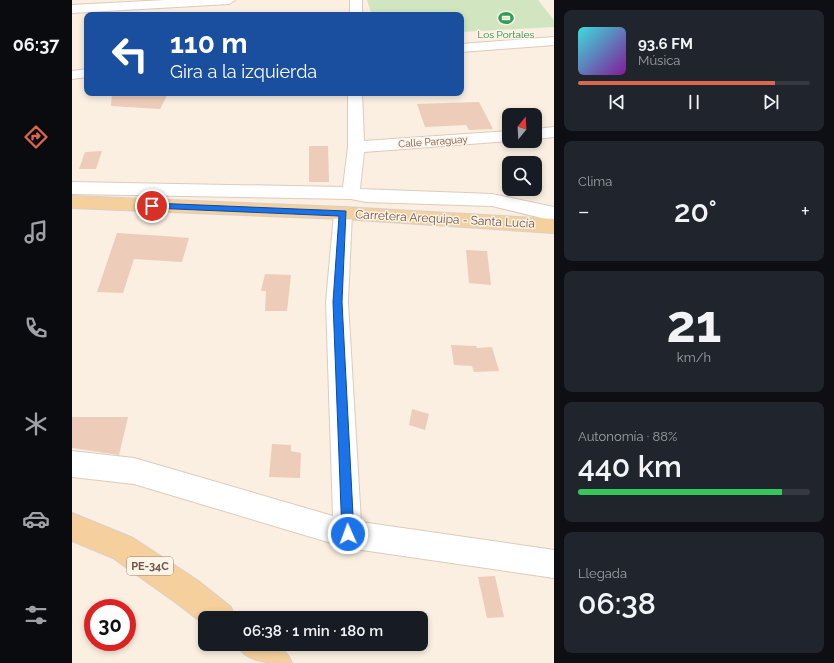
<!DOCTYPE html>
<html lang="es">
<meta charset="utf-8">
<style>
:root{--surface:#171b24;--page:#20242c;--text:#f1f3f6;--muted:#9ea1a6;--line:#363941;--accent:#dc674d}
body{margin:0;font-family:Raleway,sans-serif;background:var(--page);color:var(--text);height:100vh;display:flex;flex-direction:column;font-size:15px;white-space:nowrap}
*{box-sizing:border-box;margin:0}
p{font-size:13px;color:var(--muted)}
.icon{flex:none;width:22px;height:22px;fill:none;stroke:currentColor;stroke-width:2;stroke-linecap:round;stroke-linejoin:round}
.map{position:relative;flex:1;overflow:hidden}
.side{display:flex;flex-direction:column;gap:10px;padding:10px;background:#0d0f14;width:280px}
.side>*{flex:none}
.top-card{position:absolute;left:12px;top:12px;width:380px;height:84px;border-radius:8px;box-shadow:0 2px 6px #0003;background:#1a4fa0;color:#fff;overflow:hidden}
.needle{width:26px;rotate:18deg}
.tools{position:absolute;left:430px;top:108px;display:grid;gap:8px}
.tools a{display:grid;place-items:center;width:40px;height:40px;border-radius:8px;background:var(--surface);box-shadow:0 2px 6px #0003;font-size:20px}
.speed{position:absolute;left:12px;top:599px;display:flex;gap:8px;font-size:20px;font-weight:700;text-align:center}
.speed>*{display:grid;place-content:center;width:52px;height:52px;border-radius:50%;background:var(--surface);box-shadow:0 2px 6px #0003;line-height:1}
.speed .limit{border:6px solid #d22;background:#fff;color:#111}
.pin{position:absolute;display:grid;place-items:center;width:34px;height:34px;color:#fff;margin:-17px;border:2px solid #fff;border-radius:50%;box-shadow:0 1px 4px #0007}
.me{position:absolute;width:44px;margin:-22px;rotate:358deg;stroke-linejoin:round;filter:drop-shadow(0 0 3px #0008)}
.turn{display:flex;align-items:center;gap:14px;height:84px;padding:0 20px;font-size:18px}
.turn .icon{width:52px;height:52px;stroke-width:2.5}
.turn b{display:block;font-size:28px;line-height:34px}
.big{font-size:30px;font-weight:600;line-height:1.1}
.side .widget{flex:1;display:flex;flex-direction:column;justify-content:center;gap:6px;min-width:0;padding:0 14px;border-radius:8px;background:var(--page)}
.side .dial{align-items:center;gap:0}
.dial b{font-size:52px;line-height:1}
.song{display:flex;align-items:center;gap:12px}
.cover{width:48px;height:48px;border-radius:6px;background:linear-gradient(135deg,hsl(180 70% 55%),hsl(290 70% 35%))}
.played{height:4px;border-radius:2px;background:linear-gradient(90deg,var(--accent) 85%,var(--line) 85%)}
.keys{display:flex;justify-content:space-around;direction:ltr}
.heat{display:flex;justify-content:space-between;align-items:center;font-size:22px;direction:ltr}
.charge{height:6px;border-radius:3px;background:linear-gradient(90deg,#34c759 88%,var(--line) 0)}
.trip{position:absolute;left:126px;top:611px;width:230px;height:40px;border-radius:8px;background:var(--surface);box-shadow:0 2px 6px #0003;font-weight:600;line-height:40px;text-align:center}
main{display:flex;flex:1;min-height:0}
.dock{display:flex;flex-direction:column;width:72px;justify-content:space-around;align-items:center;background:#090b0e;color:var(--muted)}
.dock .icon{width:28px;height:28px}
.dock .current{color:var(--accent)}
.dock b{font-size:18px;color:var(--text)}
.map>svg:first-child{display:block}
.green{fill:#d1e6c0}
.building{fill:#edccba}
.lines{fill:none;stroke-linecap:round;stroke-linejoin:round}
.minor-casing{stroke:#ddcbbd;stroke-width:2}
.major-casing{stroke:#d7cfcc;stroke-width:2}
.minor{fill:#fff;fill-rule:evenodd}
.major{fill:#f5d09d;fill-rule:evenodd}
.route{fill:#1a73e8;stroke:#114b97}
.labels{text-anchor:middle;stroke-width:3;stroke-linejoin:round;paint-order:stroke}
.far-leisure-label{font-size:10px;fill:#27864d;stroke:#fdf3e6}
.far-street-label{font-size:10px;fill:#6f554a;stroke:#fdf3e6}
.shield{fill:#fdf3e6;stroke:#9a8479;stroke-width:1}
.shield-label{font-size:11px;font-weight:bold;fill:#6f554a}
.street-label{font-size:12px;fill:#6f554a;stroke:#fdf3e6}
</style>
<main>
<nav class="dock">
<b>06:37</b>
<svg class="icon current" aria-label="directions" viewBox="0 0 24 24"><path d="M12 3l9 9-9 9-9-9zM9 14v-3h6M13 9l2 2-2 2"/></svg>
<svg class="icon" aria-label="music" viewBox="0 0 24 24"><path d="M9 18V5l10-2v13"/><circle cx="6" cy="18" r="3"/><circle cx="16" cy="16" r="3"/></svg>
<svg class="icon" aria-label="phone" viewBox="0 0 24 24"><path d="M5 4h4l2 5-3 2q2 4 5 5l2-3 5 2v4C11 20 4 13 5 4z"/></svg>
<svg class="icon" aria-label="climate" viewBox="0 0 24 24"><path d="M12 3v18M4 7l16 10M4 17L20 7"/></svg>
<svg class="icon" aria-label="car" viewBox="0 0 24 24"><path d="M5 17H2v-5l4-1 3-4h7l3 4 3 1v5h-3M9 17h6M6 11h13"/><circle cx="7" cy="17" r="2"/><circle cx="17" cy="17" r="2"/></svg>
<svg class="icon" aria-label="filters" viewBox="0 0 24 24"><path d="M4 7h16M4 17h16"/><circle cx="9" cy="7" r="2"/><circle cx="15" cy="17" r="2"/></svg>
</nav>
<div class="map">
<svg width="482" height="663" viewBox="0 0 482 663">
<rect width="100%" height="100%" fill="#faefe0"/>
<path class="green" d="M295,0H466L482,20V27L389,32V15H300Z"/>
<path class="building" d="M40,93H77L96,94L88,109L39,106Z
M407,102L421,129L397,130L394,125L353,127L345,104Z
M237,146H256L257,182H237Z
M30,151L24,169H7L13,152Z
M45,233L92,236L117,238L110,262L62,259L51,293L25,292Z
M394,250L415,251L419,285L397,283Z
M193,274L219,275L215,311H193L194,291H189Z
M379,345L404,346L405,348L420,347L427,371L402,372L400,366L382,365Z
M340,409L357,414L353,430L337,425Z
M0,417H56L47,455L0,448Z
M200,444L219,445V451L229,453L228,478L197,477Z
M423,576L432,617L415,618L406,577Z"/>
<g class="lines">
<g class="minor-casing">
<path id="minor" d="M93,0H163L157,4L0,13V5Z
M278,0H290V15H278Z
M482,37V45L389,52V44Z
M15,69V77L0,79V71Z
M276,93H290L292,141L437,131V141L292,152L288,189L420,194L482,207V221L420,206L294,202L279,199L0,194V182L271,187L276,147Z
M482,127V137L463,139V129Z
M271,207L278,208L280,213L276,302L289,522L482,550V578L276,548L62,484L0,477V451L62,458L261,516L254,302L262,213L264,208Z"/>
</g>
<g class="major-casing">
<path id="major" d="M0,196L271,207L482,219V233L271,219L0,208Z
M0,513L61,538L125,580L159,607L163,618H133V625L103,602L41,558L0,541Z
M164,644C189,644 209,636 220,663C195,663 175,663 164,644Z"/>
</g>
<use href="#minor" class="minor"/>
<use href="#major" class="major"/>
</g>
<path class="route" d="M80,203L274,211L270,302L282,534L280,538L276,540L272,538L270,534L261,302L267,216L80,208L76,206Z"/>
<defs>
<g id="stadium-bare" transform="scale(1.2)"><path d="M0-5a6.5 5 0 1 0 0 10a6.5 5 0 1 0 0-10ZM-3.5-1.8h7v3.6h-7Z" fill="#2e9e5b" stroke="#fdf3e6" stroke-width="2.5" paint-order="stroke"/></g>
</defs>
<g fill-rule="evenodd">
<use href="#stadium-bare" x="434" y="18"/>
</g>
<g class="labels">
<g class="far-leisure-label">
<text x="434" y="38">Los Portales</text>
</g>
<g class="far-street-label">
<text transform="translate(361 141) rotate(-4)" y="4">Calle Paraguay</text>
</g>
<rect class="shield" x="55" y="557" width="46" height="18" rx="3"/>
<g class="shield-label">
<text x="78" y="570">PE-34C</text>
</g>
<g class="street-label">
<text transform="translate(373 219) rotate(3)" y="4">Carretera Arequipa - Santa Lucía</text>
</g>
</g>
</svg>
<div class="tools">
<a><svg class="needle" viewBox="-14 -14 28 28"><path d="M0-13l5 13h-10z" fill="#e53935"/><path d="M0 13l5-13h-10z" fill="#9ea1a6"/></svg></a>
<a><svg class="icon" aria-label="search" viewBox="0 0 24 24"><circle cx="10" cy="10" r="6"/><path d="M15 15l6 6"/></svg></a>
</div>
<div class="speed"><div class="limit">30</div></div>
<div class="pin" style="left:80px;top:206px;background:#d93025"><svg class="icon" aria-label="arrive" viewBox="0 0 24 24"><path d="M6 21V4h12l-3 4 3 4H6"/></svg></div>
<svg class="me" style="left:276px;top:534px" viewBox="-20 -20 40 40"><circle r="17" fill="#1a73e8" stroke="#fff" stroke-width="3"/><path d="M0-11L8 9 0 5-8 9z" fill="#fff"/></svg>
<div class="trip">06:38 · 1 min · 180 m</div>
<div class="top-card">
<div class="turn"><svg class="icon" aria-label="left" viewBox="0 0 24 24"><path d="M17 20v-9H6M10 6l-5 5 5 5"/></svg><div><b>110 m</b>Gira a la izquierda</div></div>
</div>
</div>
<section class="side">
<div class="widget">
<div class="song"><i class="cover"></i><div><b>93.6 FM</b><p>Música</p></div></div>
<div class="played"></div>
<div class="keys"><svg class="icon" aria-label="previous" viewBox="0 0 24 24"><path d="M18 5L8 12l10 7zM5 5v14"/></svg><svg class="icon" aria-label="pause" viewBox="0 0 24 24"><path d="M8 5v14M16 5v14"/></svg><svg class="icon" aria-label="next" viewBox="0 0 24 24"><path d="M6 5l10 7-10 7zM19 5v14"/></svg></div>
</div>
<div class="widget"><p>Clima</p>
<div class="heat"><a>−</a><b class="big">20°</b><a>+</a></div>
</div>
<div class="widget dial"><b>21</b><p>km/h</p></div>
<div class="widget"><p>Autonomía · 88%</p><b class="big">440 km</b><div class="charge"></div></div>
<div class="widget"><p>Llegada</p><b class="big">06:38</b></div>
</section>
</main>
